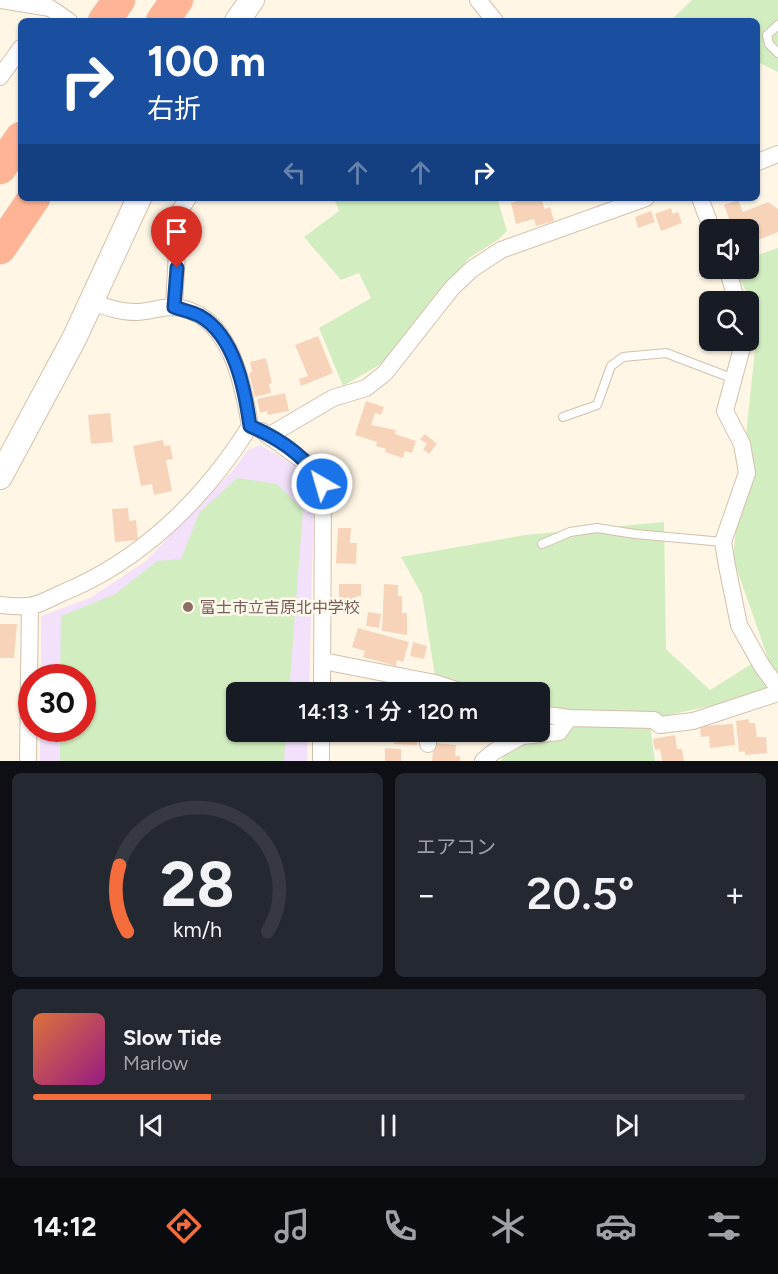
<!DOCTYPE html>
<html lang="ja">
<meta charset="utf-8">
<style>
:root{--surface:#171b24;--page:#242831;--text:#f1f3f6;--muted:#9ea1a6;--line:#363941;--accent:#f56d3d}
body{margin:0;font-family:Figtree,"Noto Sans JP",sans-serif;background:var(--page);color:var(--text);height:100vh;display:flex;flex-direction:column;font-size:22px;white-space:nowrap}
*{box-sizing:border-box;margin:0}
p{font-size:20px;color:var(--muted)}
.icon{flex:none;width:33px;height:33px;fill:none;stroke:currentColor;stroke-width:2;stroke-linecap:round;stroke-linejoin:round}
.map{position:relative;height:761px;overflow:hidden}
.details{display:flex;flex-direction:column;gap:12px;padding:12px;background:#0d0f14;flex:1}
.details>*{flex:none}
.hud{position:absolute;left:18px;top:18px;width:742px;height:183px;border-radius:9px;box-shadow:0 2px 4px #0004;background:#1a4fa0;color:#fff;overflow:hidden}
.buttons{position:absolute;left:699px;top:219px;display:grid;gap:12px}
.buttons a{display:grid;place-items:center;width:60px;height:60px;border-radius:9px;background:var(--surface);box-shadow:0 2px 4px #0004;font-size:30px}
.speed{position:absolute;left:18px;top:664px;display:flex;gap:12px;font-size:30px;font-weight:700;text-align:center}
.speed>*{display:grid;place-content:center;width:78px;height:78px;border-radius:50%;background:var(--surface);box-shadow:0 2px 4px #0004;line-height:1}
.speed .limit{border:9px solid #d22;background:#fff;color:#111}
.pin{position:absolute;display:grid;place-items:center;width:51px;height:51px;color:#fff;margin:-62px -26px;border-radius:50% 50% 50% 0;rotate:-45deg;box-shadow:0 0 6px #0007}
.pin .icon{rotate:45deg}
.me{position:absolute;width:66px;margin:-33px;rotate:322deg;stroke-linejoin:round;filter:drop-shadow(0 0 4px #0008)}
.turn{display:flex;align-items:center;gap:21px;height:126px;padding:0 30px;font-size:27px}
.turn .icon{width:78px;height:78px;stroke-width:2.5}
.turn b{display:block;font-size:42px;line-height:51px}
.lanes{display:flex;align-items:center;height:57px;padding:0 30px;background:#0003;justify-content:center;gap:30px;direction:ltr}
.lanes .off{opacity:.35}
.big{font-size:45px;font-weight:600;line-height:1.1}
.details .tile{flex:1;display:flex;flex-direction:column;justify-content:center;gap:9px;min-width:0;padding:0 21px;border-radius:9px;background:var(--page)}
.details .dial{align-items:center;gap:0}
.dial svg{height:156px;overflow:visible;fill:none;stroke:var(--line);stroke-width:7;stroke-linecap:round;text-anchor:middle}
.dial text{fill:var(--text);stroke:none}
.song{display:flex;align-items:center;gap:18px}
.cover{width:72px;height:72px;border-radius:9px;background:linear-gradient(135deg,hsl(20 70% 55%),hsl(310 70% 35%))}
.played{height:6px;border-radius:3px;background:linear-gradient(90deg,var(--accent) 25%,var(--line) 25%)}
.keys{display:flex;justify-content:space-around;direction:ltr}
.heat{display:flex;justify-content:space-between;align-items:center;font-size:33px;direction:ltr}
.details .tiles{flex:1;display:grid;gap:12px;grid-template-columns:1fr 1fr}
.tile:last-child{grid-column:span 2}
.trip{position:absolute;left:226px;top:682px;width:324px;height:60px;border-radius:9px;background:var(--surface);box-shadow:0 2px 4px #0004;font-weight:600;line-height:60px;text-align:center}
.tab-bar{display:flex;height:96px;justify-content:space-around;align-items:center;background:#090b0e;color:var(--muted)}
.tab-bar .icon{width:42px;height:42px}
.tab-bar .on{color:var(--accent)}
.tab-bar b{font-size:27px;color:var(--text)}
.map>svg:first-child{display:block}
.education{fill:#f3e1fb}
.green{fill:#d2eec1}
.building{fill:#f7d4b9}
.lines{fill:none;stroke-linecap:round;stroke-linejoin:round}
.lane-casing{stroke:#d4bfac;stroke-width:10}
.street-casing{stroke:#d4bfac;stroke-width:18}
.secondary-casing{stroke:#d8bfa9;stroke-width:26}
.highway-casing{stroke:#dfd8d3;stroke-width:33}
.lane{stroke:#fff;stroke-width:8}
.street{stroke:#fff;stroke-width:16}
.secondary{stroke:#fff;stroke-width:24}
.highway{stroke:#ffb595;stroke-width:32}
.route-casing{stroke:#114b97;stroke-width:15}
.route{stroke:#1a73e8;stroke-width:10}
.education-dot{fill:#8d6e63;stroke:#fff9ed;stroke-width:2}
.labels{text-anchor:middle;stroke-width:5;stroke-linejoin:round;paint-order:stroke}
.education-label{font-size:16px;fill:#785e54;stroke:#fff9ed;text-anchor:start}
</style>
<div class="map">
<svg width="778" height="761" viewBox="0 0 778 761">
<rect width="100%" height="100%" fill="#fff6e5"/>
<path class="education" d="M260,445L302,469L314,494L309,693H237V732H308L307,761H40V729H82V678H41V616L90,598L146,561L234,469L248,450Z"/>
<path class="green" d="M692,0H778V72L758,62V21H670Z
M334,198H497L507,231L499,239L469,258L386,361L343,386L319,328L371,298L359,273L341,280L304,237L339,211Z
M778,248V672L771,667L733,558L759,312L733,269L748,268L749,258Z
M237,478L277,484L303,510L289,693H237V732H286L284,761H60V729H82V678H60L61,616L115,594L157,561L181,559L199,513Z
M664,522L666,649L710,690L753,663L769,690L733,701L655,718L651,732L655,761H500L512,747L567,731L540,722V693H452L437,688L422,595L401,557L525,535Z"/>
<path class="building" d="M527,198H542L544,209L550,207L554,221L536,226L534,219L516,224L511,203Z
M738,200L743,212L768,202L778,209V232L748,244V230H742L740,224L732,227L724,205Z
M671,208L673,214L678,212L682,223L661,231L655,214Z
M651,211L655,222L638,228L635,217Z
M318,336L333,373L301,386L299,379L308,376L295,345Z
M266,358L272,383L269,384L271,393L255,397L249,373L252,372L250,362Z
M285,393L289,411L268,415L267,411L260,413L257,399Z
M366,401L384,407L381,415L375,413L371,425L396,430L395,434L416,441L412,453L405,451L403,458L385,452L386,449L376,446L377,442L355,435Z
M110,413L113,442L91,444L88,415Z
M425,434L437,444L429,454L423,449L427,444L420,439Z
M163,440L164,446L170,445L173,459L166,460L172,491L154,495L152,484L141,486L133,446Z
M128,508L129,521L136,520L138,540L115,542L112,509Z
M338,528H351L350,543H357L356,564L336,563Z
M339,584H361V596H357L356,611H346L347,604H339Z
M384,584L398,585V596H402V613H407V635L382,631Z
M368,612L381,614L379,628L366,626Z
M0,624H17L14,658H0Z
M358,628L409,642L403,662L397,660L396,666L363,657L365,651L352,647Z
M413,642L427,646L424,659L410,656Z
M749,719V723H755L757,737H766L767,753L745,755V751L739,752L736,721Z
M733,724L735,745L710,748L709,736L701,737L700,726Z
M395,732L417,733V745L394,744Z
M675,735L677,749H682L684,761H662L660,749L655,750L653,739Z
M434,743L456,745L455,756H460V761H432Z
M385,748L401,749V761H385Z"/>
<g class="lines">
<g class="lane-casing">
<path id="lane" d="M778,25L767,35L769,44L778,53
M563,417L597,405L611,366L623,357L666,353L734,379
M542,544L570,532L597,528L635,534L723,542"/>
</g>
<g class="street-casing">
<path id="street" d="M1,0L50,8L69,21
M478,0L495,21
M0,77L21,48
M758,162L778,154
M700,198L712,230
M727,268L737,302
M174,307L179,212L188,198
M744,340L725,411L742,444L747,473L723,542L727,566L739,625L762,666L778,688
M262,431L313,468L323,484L322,693
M270,435L333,398L366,388L385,373L452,288L472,269L501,250L646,198
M0,605C9,606 19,607 27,606C38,606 51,598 62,593C141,561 205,498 250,426C243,382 229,311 173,307C161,307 148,312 136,312C120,312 106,307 91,302
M323,661L435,683L466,693
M540,714L569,718L654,720L660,725L693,721L778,693
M428,744V732
M28,761L30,606
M321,761V732
M483,761L495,751L522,736L559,732L569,718"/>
</g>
<g class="secondary-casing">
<path id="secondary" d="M237,21L252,0
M0,477L75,337L139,198"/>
</g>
<g class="highway-casing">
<path id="highway" d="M104,21L119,0
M162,21L177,0
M0,168L21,138
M0,248L34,198"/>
</g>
<use href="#lane" class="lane"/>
<use href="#street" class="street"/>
<use href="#secondary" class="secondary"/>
<use href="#highway" class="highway"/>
</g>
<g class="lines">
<g class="route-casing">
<path id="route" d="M177,268L174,307C182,310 192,312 200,316C235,336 245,390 250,426C278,438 307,457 322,484"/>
</g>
<use href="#route" class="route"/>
</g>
<circle class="education-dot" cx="188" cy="607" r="6"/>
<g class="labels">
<g class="education-label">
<text x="200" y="613">富士市立吉原北中学校</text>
</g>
</g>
</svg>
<div class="buttons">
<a><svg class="icon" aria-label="sound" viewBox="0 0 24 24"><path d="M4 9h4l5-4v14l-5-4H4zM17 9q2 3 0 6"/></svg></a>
<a><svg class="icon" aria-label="search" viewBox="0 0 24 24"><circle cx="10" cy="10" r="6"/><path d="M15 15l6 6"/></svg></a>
</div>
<div class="speed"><div class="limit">30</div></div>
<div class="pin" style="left:177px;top:268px;background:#d93025"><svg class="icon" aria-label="arrive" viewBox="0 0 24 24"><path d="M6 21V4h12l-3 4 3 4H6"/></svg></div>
<svg class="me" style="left:322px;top:484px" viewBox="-20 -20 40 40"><circle r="17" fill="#1a73e8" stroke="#fff" stroke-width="3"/><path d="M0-11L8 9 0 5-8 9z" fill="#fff"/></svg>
<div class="trip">14:13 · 1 分 · 120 m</div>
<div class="hud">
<div class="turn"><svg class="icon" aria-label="right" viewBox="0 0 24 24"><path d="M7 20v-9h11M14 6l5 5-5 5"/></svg><div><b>100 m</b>右折</div></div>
<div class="lanes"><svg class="icon off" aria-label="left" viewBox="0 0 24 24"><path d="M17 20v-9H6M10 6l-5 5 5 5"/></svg><svg class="icon off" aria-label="ahead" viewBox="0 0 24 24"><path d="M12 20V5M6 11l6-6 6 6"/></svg><svg class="icon off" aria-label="ahead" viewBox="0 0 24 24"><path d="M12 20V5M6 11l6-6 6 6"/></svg><svg class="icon" aria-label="right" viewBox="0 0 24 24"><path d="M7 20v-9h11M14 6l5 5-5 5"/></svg></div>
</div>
</div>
<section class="details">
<div class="tiles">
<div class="tile dial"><svg viewBox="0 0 100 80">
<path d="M14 69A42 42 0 1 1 86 69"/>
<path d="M14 69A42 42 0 0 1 10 35" stroke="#f56d3d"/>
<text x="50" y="56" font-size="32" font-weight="700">28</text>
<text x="50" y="72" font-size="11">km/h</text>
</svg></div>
<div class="tile"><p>エアコン</p>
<div class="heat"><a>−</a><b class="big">20.5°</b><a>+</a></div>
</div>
<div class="tile">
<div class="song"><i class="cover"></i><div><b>Slow Tide</b><p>Marlow</p></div></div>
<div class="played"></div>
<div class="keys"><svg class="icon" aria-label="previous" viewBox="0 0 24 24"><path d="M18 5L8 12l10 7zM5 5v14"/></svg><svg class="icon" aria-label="pause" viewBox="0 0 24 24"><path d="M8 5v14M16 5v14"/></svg><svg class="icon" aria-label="next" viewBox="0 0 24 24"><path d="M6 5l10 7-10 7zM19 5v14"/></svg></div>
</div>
</div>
</section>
<nav class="tab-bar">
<b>14:12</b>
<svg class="icon on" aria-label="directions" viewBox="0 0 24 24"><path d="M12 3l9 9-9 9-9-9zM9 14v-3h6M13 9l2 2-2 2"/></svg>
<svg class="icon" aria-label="music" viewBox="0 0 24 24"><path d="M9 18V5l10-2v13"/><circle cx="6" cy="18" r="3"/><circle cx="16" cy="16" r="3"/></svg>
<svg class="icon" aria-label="phone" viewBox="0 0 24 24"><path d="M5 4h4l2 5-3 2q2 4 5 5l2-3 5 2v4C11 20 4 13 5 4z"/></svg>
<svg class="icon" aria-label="climate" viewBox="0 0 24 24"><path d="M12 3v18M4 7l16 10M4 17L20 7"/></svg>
<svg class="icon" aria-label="car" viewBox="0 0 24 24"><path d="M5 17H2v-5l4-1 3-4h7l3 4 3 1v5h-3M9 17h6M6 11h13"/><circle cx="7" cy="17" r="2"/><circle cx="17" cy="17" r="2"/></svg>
<svg class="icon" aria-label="filters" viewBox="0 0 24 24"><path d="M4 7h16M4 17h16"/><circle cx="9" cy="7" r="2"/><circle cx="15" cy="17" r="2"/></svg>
</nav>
